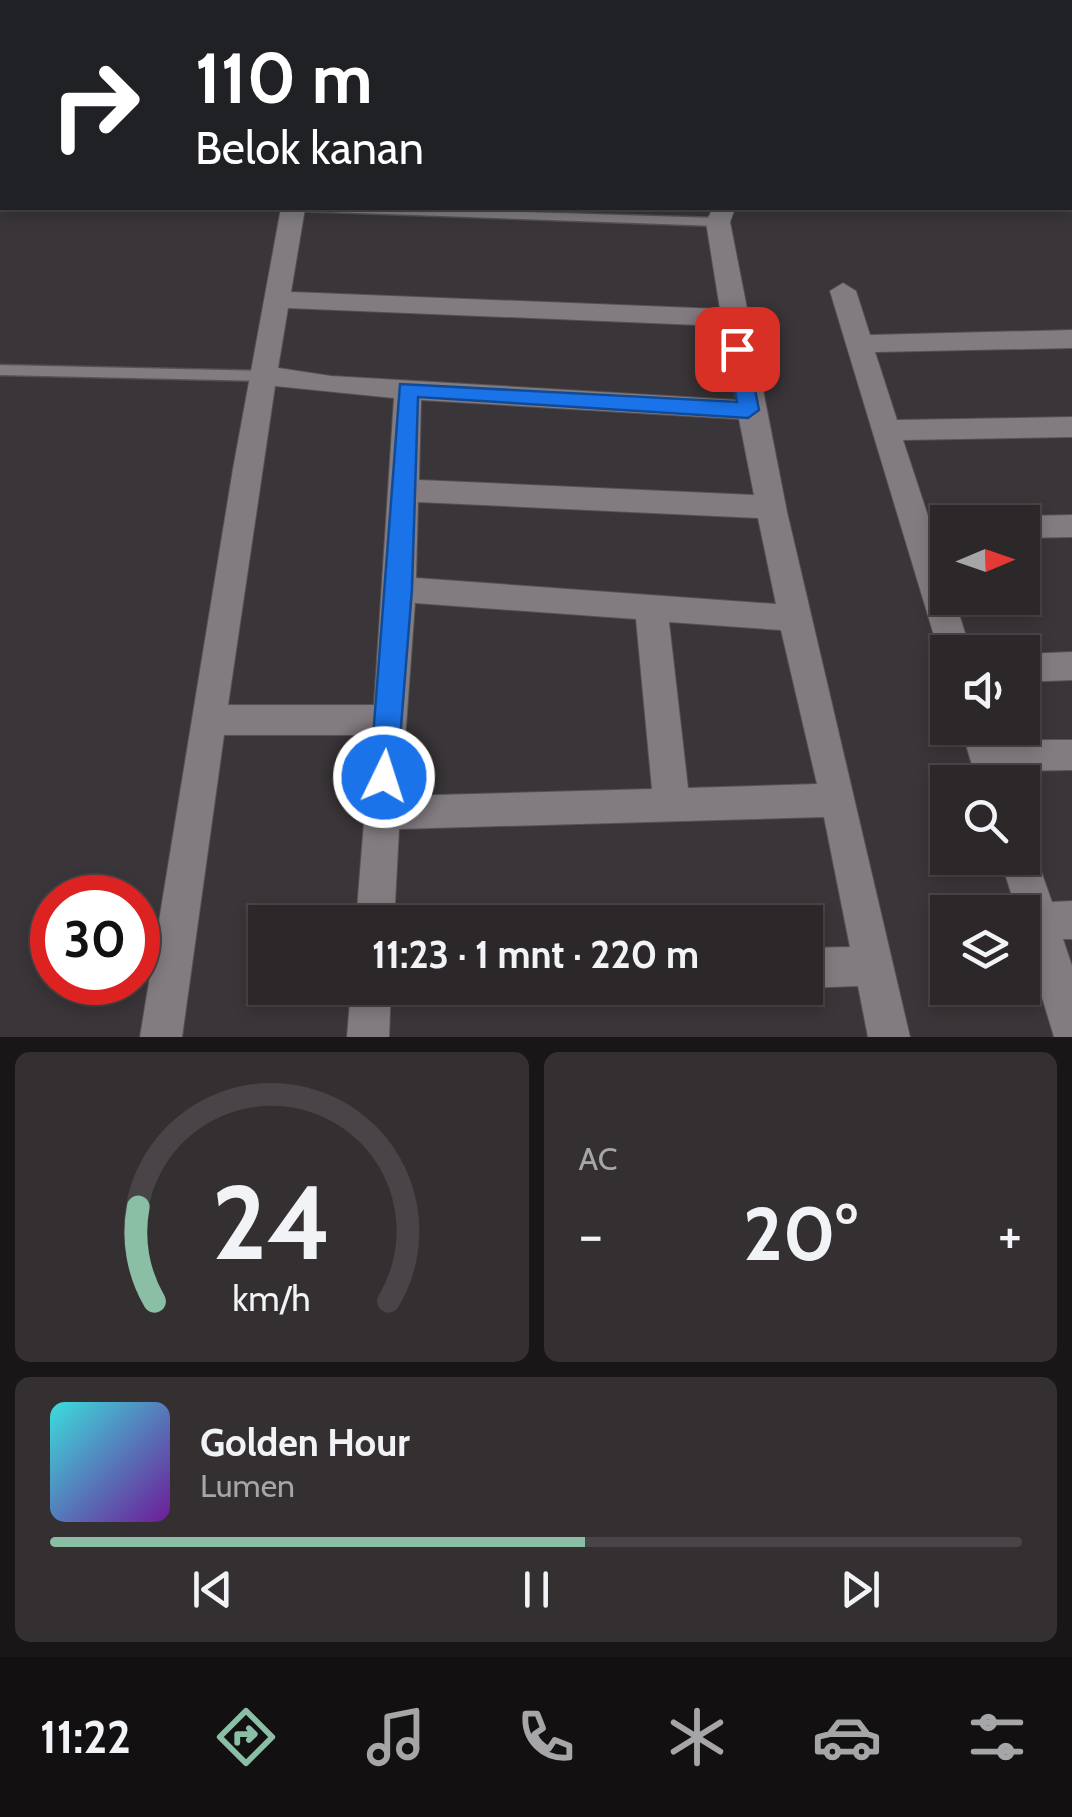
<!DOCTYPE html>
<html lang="id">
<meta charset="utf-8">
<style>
:root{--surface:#2c282a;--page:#343032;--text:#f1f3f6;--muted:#a6a6a8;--line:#484447;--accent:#8abfa5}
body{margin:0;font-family:Cabin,sans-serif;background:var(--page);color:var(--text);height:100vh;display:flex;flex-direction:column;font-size:38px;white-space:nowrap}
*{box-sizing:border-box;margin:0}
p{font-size:32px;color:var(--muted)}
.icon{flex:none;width:55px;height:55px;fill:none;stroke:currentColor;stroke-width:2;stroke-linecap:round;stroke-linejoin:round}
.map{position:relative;height:1037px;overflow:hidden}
.details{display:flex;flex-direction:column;gap:15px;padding:15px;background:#181617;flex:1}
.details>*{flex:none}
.hud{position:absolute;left:0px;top:0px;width:1072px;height:210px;box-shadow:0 5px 15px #0003,0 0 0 2px var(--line);background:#202124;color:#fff;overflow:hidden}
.needle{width:65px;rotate:88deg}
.tools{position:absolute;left:930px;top:505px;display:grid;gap:20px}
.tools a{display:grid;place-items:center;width:110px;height:110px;border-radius:0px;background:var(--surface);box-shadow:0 5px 15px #0003,0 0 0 2px var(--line);font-size:50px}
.speed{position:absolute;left:30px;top:875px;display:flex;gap:20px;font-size:50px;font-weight:700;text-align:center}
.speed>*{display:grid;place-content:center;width:130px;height:130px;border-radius:50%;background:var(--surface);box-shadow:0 5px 15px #0003,0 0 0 2px var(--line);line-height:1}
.speed .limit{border:15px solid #d22;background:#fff;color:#111}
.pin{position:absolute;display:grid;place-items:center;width:85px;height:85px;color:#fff;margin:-42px;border-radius:20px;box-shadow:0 5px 15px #0006}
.me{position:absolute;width:110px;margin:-55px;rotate:4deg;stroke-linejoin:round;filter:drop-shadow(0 0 8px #0008)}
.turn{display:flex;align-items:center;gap:35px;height:210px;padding:0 30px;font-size:45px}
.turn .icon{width:130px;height:130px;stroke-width:2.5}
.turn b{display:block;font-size:70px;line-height:85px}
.big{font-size:75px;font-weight:700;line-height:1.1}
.details .card{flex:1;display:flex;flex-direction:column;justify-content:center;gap:15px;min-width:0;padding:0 35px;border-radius:15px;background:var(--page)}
.details .dial{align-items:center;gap:0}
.dial svg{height:260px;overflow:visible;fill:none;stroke:var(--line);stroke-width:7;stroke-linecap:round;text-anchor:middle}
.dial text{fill:var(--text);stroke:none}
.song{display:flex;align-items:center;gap:30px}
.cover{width:120px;height:120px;border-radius:15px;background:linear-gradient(135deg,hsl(180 70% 55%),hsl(280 70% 35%))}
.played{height:10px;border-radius:5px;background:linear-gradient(90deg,var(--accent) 55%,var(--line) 55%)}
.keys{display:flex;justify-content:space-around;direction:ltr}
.heat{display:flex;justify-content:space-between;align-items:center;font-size:55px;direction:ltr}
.details .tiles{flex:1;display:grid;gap:15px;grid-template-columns:1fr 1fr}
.card:last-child{grid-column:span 2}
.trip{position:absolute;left:248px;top:905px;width:575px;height:100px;border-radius:0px;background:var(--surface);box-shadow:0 5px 15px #0003,0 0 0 2px var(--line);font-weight:700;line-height:100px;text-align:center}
.dock{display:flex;height:160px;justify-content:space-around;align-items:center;background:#121011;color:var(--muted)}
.dock .icon{width:70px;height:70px}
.dock .active{color:var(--accent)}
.dock b{font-size:45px;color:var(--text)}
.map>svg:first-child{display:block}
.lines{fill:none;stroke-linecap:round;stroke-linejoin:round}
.service-casing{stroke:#565254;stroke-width:3}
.minor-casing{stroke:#565254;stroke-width:2}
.tertiary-casing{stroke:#565254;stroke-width:3}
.service{fill:#827c80;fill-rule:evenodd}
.minor{fill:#827c80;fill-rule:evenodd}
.tertiary{fill:#827c80;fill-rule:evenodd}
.wall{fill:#4d484c}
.shaded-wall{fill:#3f3b3e}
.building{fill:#5a5458;stroke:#3f3b3e;stroke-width:2.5}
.route{fill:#1a73e8;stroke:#114b97;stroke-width:2.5}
</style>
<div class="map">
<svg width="1072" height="1037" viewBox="0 0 1072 1037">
<rect width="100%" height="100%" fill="#3a3538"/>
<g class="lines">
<g class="service-casing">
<path id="service" d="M296,208H391L718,218L724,222L718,226L302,211Z
M0,365L267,371L274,376L267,381L0,375Z"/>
</g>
<g class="minor-casing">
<path id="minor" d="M898,0H916L917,2H899Z
M2,8V23L0,24V9Z
M281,208H305L291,292L720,309L706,222L713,208H735L730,222L787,512L910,1037H868L858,986L805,988H804L805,948L850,947L824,817L399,829L394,922H356L371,735H224L182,1037H140L233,469ZM288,308L723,326L736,400L331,376L278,368ZM275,386L394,398L374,705H228ZM421,400L739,419L754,495L419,480ZM418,502L758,518L776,604L416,578ZM415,603L636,619L652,789L401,796ZM669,622L781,630L817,784L688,788Z
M843,283L856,291L870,335L1072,330V348L875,352L897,420L1072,417V437L903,440L948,577V598H954L971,652H948V663L939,652L830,291Z
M1072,515V537L1022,538V522H1009L1022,516Z
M1072,652V680L1022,682V654Z
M961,728H995L999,740H1072V770L1009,771L1013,782H977Z
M1022,842L1032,846L1052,902L1072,901V939H1063L1072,966V1037H1054L1052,1030L1022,932V912H1017L1000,858H1022Z
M351,988H391L389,1037H347Z"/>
</g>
<g class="tertiary-casing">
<path id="tertiary" d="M0,118L2,119V134H0Z
M1070,154H1072V170H1070Z"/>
</g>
<use href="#service" class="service"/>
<use href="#minor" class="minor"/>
<use href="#tertiary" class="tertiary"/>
</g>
<path class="wall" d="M974,0H1072V72H1070V2H974Z"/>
<path class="shaded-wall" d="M188,0H206L204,2H186Z"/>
<path class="building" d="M76,0H188L186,2H74Z
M434,0H850V2H433Z
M990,0H1072V44H1070V2H991Z"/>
<path class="route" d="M737,342L747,349L759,410L748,418L418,397L412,589L397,777L393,786L384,789L374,786L370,777L400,384L737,402L727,349Z"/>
</svg>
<div class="tools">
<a><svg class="needle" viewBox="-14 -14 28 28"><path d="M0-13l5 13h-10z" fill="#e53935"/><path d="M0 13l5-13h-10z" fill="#a6a6a8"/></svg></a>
<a><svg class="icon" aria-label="sound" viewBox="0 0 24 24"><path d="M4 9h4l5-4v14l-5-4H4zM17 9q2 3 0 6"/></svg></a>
<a><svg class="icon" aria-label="search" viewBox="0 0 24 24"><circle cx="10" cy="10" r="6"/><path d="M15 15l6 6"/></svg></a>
<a><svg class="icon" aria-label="layers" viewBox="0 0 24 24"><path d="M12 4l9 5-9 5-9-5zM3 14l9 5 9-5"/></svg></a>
</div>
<div class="speed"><div class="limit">30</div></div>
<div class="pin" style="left:737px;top:349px;background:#d93025"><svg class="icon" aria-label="arrive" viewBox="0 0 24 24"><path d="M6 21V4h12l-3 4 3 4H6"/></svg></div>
<svg class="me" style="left:384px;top:777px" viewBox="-20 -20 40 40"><circle r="17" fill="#1a73e8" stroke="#fff" stroke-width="3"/><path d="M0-11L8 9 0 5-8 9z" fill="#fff"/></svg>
<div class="trip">11:23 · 1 mnt · 220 m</div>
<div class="hud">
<div class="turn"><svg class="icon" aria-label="right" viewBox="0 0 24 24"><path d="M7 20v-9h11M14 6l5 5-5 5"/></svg><div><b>110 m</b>Belok kanan</div></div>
</div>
</div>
<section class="details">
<div class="tiles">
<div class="card dial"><svg viewBox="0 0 100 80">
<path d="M14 69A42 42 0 1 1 86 69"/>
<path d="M14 69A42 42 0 0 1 9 40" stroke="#8abfa5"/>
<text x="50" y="56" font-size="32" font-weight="700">24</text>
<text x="50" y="72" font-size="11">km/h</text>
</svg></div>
<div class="card"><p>AC</p>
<div class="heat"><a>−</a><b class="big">20°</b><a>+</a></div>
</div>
<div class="card">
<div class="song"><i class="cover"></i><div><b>Golden Hour</b><p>Lumen</p></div></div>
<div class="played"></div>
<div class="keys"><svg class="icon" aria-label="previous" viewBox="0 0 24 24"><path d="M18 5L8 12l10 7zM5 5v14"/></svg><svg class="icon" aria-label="pause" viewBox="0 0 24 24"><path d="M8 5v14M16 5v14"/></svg><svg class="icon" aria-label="next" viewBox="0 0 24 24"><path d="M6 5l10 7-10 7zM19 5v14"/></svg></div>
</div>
</div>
</section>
<nav class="dock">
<b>11:22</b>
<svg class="icon active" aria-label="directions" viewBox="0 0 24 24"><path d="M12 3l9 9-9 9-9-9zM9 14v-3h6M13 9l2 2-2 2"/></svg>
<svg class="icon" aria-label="music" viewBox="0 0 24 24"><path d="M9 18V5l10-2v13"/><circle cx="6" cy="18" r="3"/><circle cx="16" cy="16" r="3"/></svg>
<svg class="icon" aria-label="phone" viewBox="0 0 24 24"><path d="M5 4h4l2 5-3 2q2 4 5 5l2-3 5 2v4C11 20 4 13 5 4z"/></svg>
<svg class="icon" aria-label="climate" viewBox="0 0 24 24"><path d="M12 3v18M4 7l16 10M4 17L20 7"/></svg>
<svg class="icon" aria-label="car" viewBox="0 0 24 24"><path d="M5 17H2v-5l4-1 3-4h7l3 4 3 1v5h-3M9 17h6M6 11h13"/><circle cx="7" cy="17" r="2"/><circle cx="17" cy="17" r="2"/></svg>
<svg class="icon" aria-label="filters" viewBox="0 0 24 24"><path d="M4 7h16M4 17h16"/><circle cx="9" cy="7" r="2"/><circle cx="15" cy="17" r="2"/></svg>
</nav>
